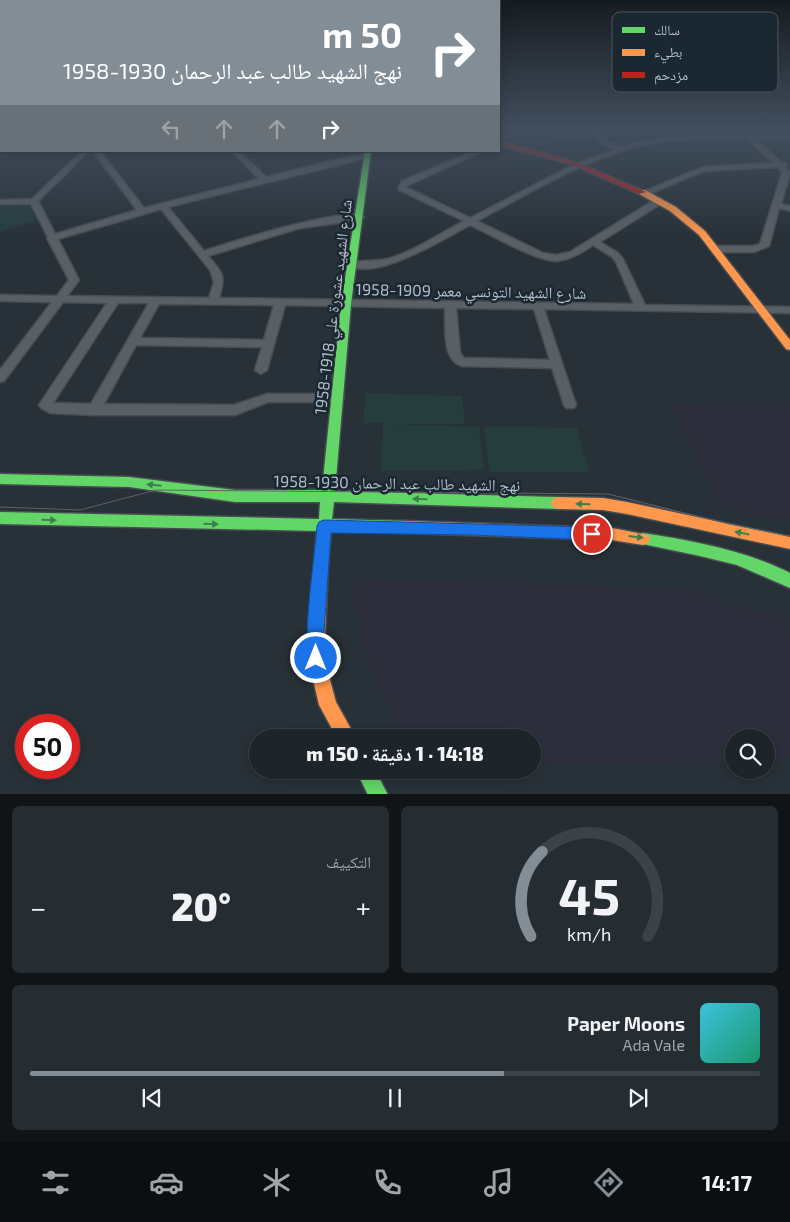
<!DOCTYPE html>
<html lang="ar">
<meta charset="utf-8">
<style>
:root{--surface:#1e252a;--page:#262d32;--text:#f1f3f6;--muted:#a1a5a8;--line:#3c4247;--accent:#828d96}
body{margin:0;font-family:"Exo 2","Noto Naskh Arabic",sans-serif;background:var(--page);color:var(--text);direction:rtl;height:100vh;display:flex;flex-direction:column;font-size:19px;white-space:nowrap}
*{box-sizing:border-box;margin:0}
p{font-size:16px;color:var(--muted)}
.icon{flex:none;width:28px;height:28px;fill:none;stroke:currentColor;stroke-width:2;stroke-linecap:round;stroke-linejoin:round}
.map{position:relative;height:794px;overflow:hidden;direction:ltr}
.drawer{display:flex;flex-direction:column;gap:12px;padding:12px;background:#101417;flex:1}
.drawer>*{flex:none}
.top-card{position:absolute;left:0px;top:0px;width:500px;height:152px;box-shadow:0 2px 12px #0003,0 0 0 1px var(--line);direction:rtl;background:#828d96;color:#fff;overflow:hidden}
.controls{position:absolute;left:725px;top:729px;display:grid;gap:10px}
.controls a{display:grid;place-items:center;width:50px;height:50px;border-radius:50%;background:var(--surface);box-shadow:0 2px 12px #0003,0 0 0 1px var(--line);font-size:25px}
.speed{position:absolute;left:15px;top:714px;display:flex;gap:10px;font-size:25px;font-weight:700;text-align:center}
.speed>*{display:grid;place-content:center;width:65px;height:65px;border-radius:50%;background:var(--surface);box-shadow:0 2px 12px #0003,0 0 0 1px var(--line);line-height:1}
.speed .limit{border:8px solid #d22;background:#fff;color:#111}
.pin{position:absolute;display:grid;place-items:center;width:42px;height:42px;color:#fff;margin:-21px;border:2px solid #fff;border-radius:50%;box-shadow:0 1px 5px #0007}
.me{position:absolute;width:55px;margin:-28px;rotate:0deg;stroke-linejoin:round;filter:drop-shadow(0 0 4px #0008)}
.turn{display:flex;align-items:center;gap:18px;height:105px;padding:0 15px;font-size:22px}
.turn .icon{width:65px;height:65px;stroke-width:2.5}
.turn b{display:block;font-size:35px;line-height:42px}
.lanes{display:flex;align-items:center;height:48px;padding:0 15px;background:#0003;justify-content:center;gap:25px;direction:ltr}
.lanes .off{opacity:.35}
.big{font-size:38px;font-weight:800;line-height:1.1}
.drawer .widget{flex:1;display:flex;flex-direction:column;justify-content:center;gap:8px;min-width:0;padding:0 18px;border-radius:8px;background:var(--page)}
.drawer .dial{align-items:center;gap:0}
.dial svg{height:130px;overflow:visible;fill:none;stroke:var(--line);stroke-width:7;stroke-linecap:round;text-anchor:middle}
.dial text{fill:var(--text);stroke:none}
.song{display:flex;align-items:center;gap:15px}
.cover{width:60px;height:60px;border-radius:8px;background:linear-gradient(135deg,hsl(190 70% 55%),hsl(160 70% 35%))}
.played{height:5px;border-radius:2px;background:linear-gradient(90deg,var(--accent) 65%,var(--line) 65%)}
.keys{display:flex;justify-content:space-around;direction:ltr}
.heat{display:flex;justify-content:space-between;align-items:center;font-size:28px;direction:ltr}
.drawer .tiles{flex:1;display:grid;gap:12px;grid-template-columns:1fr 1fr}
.widget:last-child{grid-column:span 2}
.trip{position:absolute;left:249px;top:729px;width:292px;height:50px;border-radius:25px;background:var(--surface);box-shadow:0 2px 12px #0003,0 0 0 1px var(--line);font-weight:800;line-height:50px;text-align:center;direction:rtl}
.dock{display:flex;height:80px;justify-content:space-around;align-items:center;background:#0c0f11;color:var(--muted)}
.dock .icon{width:35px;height:35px}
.dock .selected{color:var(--accent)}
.dock b{font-size:22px;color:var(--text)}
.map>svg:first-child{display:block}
.medical{fill:#2d2f3d}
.green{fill:#253d3d}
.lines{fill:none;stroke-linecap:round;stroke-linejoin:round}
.street-casing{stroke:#474d52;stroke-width:3}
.fast-casing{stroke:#474d52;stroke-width:3}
.slow-casing{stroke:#474d52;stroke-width:3}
.jam-casing{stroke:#474d52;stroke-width:3}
.street{fill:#595f65;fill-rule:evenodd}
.fast{fill:#63d668;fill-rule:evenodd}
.slow{fill:#ff974d;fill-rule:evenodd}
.jam{fill:#b3261e;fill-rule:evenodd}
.tram{stroke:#5c636a;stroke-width:1}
.oneway{fill:#3f7f4d}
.route{fill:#1a73e8;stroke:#114b97}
.labels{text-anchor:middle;stroke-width:5;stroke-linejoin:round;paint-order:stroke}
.street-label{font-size:16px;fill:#b2bec9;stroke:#1b2832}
.key{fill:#1b2832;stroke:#48555f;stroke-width:1}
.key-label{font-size:14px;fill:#b2bec9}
</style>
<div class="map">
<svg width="790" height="795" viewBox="0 0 790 795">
<rect width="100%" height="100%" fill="#283138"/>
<path class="medical" d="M672,405L790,407V519H774L721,508Z
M353,578L682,589L787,620L790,638V754L782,760L766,761V738H734V761L533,765L532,738L404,737L378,684L359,635Z"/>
<path class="green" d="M0,206L31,207L35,220L0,232Z
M366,393L462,396L465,424H393L479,427L484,470L381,471L383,423H363Z
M484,426L577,428L589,472H489Z"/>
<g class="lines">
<g class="street-casing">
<path id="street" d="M510,128H516V131L499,142V137L510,130Z
M550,128H556L559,132H595L593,128H599L606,141L622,147C660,133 704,136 744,136L736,128H743L752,136H790V140H756L782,163H787L786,167L790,173L781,204L790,206V211L779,208L769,246L754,252H714L709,249L714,246H753L760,244L782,173L778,167L704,171L647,195L640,193L703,167L774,163L748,140C711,140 671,137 635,147C579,162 528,194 477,221L543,253L556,255L570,252L656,199H662V203L600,242L618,253L623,259L645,305L790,307V313L544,309L576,405L574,408H566L564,405L552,368L462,366C441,360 446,325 445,308L285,305L267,370L261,374L255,370L262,347L136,345L104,404L234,405L267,394H338L344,398L338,402H268L235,415H94L50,413L41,408L39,405L107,303L63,302L4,381L0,382V370L52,302L0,301V295L57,296L69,280L47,238L48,237L31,204H0V200L32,199L82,151H89L38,201L55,234L137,210L93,151H100L144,208L259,179L232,151H239L266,177L335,160L370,153V157L168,207L204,251C228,243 348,205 364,217L360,220L300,228L208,256C223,273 226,276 219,298L634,304L616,262L612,257L593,245C582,253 571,259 557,261C537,262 490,234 470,225C447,237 372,284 349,264C355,259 377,262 387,259C413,252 439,234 464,221L399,190L398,188L402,181L474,151H484L408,185L406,187L470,218L575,164L615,150L601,143L597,136H557ZM161,209L210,270L214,282L209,298L67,296L79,280L58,239ZM118,303H149L91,404L53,403ZM159,304L274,305L264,340L140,338ZM456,308L534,309L550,360L464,358L460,353Z"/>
</g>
<g class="fast-casing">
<path id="fast" d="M0,128H1V132H0Z
M365,151H371L351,304L335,491L558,497L563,499L565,503L563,507L558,509L334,502L332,519L406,521L411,523L413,527L411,531L406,533L331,531L328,565L326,570L321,572L316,570L314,565L317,531L0,524V512L319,519L320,502H235L129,487L0,484V474L129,477L235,490H322L341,304Z
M643,533C694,541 744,550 790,573V588L737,565L700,556L638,543L636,539L638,535Z
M356,770H375L388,795H368Z"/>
</g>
<g class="slow-casing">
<path id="slow" d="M639,190H645L676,207L705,231L790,340V350L786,349L699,235L670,211L639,194Z
M558,497L603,498L627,502L790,537V549L627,514L603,510L558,509L553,507L551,503L553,499Z
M406,521L612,528L648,535L650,539L648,543L643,545L612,540L406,533L401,531L399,527L401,523Z
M321,558L326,560L328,565L324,658L336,702L356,738H337L319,705L308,658L314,565L316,560Z"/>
</g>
<g class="jam-casing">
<path id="jam" d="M499,141L575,162L646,192L639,194L571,164L499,145Z"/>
</g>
<use href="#street" class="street"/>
<use href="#fast" class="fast"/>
<use href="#slow" class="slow"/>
<use href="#jam" class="jam"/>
<path class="tram" d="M0,507L80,510L156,490L608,494L729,524L790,536"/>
</g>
<defs><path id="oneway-solid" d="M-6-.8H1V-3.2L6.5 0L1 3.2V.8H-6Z" transform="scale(1.25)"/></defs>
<g class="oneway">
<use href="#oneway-solid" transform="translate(154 485) rotate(-174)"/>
<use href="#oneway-solid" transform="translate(420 499) rotate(-178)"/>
<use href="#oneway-solid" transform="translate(583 504) rotate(-178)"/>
<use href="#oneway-solid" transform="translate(49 520) rotate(1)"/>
<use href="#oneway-solid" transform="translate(211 524) rotate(1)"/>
<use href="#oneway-solid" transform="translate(742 533) rotate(-169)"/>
<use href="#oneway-solid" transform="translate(636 537) rotate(7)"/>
</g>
<linearGradient id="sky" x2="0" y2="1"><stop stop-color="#161b1f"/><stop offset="0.54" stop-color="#424e5e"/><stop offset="1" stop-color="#424e5e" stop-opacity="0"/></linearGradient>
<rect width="790" height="239" fill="url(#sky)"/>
<path class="route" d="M324,520L592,527L597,529L599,534L597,538L592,540L473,535L331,533L324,632V658L322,664L316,666L310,664C301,643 315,554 317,526L319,522Z"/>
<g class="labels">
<g class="street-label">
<text transform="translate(471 291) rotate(1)" y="6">شارع الشهيد التونسي معمر 1909-1958</text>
<text transform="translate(333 307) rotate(-83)" y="6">شارع الشهيد عشورة علي 1918-1958</text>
<text transform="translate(397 483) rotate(1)" y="6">نهج الشهيد طالب عبد الرحمان 1930-1958</text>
</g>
</g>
<rect x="612" y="12" width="166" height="80" rx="8" class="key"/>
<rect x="622" y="27" width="23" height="6" fill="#63d668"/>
<rect x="622" y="49" width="23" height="7" fill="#ff974d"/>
<rect x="622" y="72" width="23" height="6" fill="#b3261e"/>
<g class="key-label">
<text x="654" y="35">سالك</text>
<text x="654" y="57">بطيء</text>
<text x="654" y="80">مزدحم</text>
</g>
</svg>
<div class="controls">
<a><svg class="icon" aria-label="search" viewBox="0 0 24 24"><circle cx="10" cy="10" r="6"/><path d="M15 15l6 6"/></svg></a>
</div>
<div class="speed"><div class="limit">50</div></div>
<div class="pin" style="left:592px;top:534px;background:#d93025"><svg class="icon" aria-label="arrive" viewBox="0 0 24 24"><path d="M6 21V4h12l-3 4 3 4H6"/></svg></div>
<svg class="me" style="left:316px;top:658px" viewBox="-20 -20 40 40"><circle r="17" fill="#1a73e8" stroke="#fff" stroke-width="3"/><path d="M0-11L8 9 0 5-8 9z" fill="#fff"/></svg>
<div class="trip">14:18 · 1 دقيقة · 150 m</div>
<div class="top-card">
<div class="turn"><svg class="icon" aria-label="right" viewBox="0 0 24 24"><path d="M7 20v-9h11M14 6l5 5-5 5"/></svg><div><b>50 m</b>نهج الشهيد طالب عبد الرحمان 1930-1958</div></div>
<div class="lanes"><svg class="icon off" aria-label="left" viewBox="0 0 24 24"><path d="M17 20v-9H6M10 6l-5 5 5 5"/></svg><svg class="icon off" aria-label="ahead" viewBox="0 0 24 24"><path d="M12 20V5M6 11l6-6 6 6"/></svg><svg class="icon off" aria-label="ahead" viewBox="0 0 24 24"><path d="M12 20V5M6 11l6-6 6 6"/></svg><svg class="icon" aria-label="right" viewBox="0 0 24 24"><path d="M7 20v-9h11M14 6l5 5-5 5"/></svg></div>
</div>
</div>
<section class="drawer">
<div class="tiles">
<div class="widget dial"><svg viewBox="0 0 100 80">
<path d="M14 69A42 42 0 1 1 86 69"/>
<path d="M14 69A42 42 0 0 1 21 17" stroke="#828d96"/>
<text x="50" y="56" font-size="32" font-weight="700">45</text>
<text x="50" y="72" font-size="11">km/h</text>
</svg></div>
<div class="widget"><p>التكييف</p>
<div class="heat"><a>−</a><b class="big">20°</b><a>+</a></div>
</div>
<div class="widget">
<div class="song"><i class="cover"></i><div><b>Paper Moons</b><p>Ada Vale</p></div></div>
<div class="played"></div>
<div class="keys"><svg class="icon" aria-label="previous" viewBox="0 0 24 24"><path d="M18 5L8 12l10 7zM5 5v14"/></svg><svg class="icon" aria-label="pause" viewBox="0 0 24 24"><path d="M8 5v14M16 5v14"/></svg><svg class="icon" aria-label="next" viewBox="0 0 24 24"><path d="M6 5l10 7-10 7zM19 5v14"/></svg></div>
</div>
</div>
</section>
<nav class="dock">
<b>14:17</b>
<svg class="icon selected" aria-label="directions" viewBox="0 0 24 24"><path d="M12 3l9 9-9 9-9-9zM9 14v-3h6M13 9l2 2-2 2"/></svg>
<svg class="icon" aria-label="music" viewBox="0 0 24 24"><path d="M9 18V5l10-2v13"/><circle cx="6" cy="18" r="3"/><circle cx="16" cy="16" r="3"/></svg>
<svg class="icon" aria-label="phone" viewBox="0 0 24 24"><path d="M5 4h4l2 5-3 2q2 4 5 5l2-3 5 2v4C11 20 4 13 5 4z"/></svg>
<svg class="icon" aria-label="climate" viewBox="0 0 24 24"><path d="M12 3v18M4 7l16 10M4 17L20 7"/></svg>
<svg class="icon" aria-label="car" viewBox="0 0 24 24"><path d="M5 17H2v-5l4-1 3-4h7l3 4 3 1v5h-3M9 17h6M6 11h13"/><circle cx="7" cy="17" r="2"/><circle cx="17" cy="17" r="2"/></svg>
<svg class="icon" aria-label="filters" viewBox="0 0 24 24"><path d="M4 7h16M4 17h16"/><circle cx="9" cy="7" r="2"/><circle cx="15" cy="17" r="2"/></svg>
</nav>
